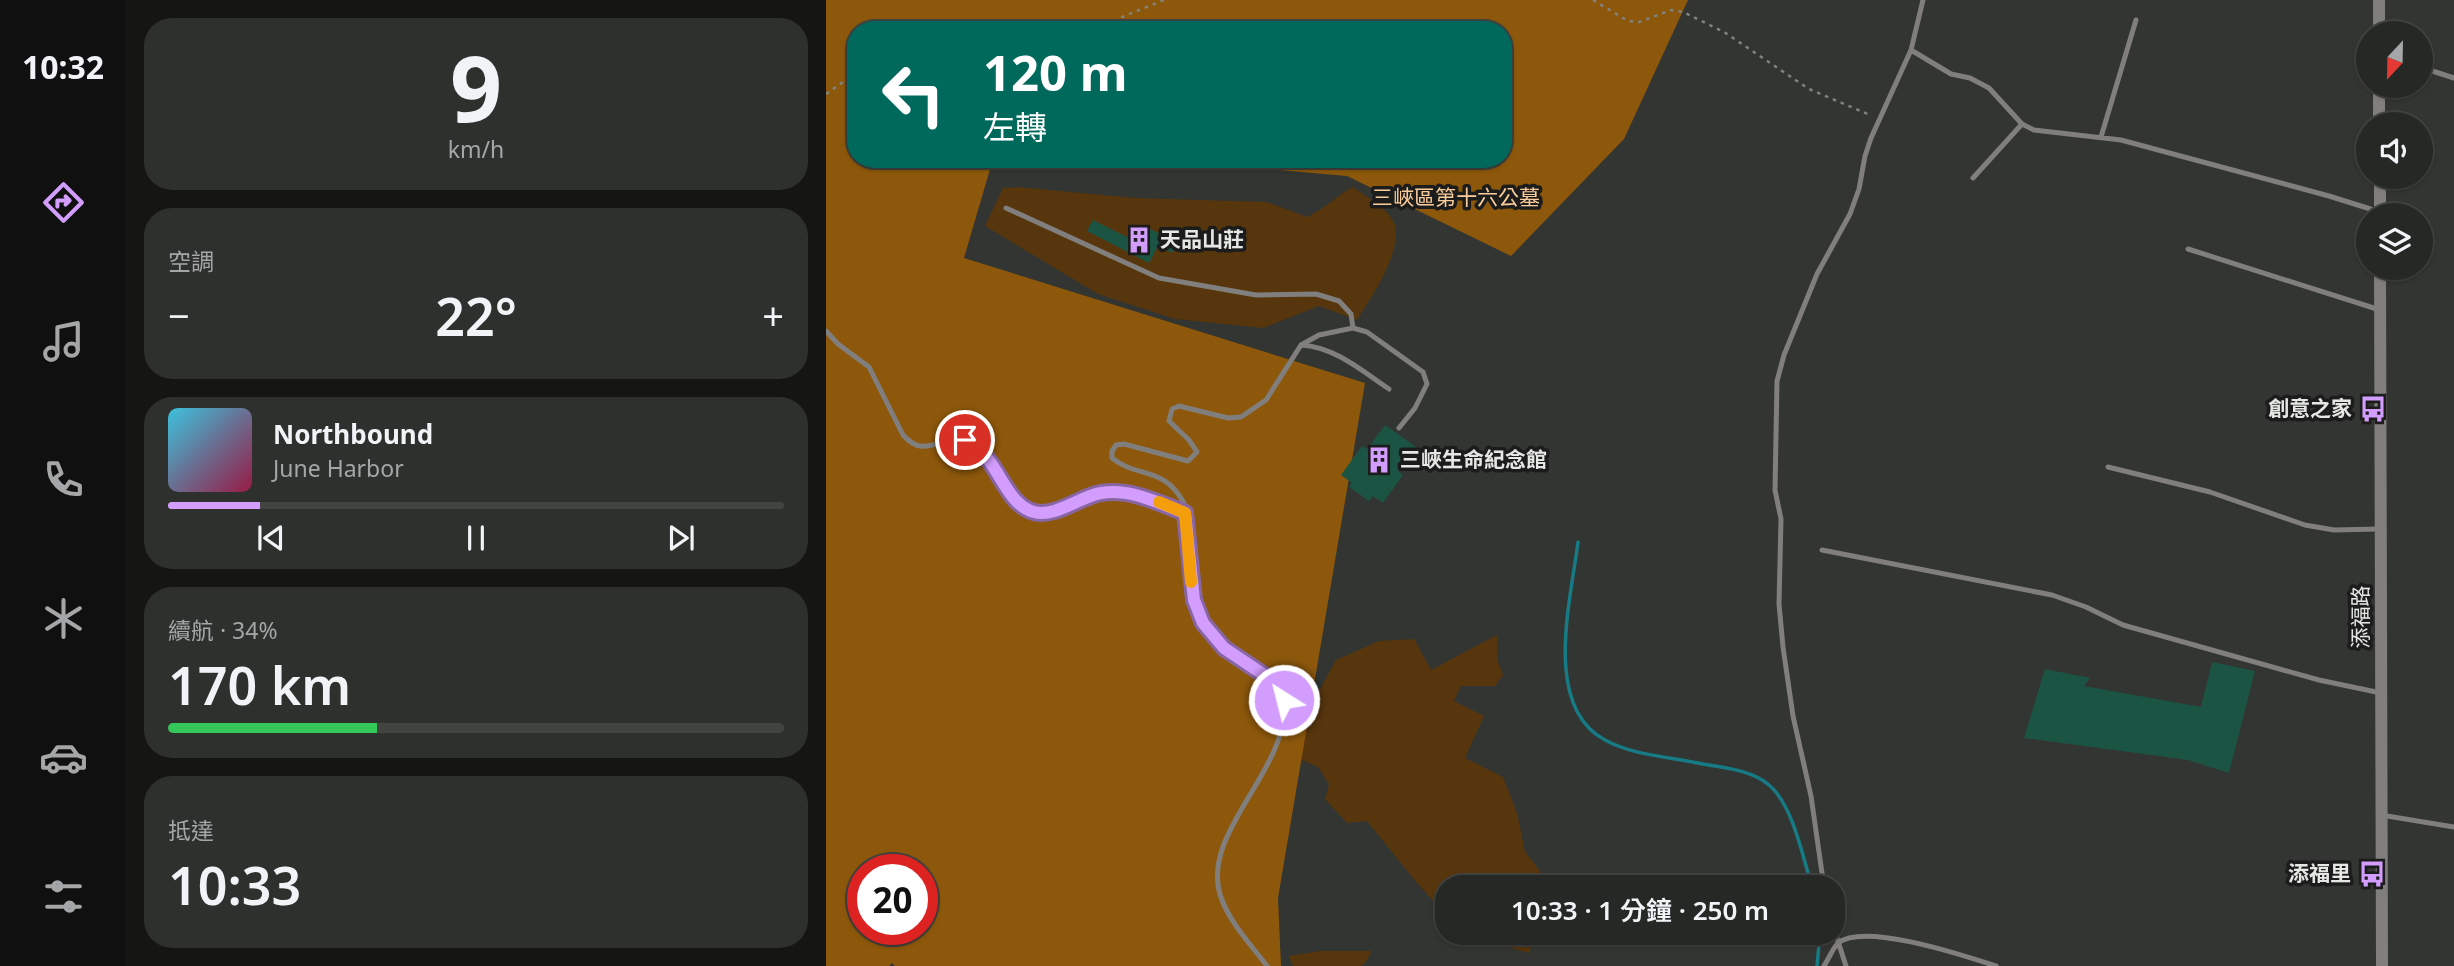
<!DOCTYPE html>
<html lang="zh-TW">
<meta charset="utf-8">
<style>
:root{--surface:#262825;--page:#2e302d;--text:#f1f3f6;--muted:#a4a6a7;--line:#424442;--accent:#d29dfd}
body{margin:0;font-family:"Noto Sans","Noto Sans TC",sans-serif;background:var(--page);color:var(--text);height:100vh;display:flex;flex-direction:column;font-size:26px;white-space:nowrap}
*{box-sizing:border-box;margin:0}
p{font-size:23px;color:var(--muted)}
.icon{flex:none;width:38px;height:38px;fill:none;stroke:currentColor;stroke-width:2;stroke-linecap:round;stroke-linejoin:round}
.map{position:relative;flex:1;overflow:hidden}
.sheet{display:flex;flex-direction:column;gap:18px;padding:18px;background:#151614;width:700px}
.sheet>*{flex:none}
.hud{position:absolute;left:21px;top:21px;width:665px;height:147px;border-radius:28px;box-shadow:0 2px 5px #0004,0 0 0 2px var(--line);background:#00695c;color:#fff;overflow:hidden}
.needle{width:46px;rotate:202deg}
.fabs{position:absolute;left:1530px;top:21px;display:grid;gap:14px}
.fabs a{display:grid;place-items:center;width:77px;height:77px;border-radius:50%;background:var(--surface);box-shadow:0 2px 5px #0004,0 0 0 2px var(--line);font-size:35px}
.speed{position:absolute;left:21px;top:854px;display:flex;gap:14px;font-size:35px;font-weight:700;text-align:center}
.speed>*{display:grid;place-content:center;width:91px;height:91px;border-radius:50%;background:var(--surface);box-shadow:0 2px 5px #0004,0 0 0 2px var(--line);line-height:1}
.speed .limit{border:10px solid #d22;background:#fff;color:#111}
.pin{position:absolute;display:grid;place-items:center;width:60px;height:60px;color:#fff;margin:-30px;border:4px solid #fff;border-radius:50%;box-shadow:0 2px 7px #0007}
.me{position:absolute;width:77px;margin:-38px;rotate:324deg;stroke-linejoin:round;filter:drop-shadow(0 0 5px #0008)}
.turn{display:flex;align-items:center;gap:24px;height:147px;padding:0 21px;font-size:32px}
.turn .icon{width:91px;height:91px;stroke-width:2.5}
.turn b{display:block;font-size:49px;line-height:60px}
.big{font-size:52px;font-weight:600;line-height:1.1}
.sheet .tile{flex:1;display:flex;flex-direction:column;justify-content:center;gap:10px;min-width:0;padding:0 24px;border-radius:28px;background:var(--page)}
.sheet .dial{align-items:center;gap:0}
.dial b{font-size:91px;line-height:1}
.song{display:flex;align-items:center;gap:21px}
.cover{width:84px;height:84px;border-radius:10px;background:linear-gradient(135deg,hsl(190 70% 55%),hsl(340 70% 35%))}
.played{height:7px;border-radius:4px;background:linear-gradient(90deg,var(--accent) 15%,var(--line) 15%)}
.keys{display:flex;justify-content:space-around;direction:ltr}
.heat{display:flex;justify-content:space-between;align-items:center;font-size:38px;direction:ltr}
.charge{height:10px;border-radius:5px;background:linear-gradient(90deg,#34c759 34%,var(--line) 0)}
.trip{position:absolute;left:609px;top:875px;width:410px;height:70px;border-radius:28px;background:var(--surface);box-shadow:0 2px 5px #0004,0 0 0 2px var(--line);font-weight:600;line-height:70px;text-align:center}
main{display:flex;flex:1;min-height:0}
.menu{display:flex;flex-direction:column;width:126px;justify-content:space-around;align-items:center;background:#0f100f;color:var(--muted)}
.menu .icon{width:49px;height:49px}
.menu .on{color:var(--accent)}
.menu b{font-size:32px;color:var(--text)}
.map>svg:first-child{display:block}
.green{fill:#57360d}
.forest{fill:#8d580b;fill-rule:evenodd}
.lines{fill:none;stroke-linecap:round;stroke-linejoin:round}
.stream{stroke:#177b85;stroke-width:3.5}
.building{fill:#1c5444}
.path{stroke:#80837f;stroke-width:2.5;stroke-dasharray:3.5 5;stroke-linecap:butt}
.service{stroke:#807f7d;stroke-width:5}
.tertiary{stroke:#807f7d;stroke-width:12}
.route-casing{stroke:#8866a4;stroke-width:18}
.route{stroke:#d29dfd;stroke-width:12}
.slow{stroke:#f59e0b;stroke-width:12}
.labels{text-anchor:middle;stroke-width:7;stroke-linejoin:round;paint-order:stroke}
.park-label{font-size:21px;fill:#fbcc9b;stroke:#1b1c1b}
.poi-label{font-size:21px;font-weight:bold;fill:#e5e7e4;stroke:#1b1c1b;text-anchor:start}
.street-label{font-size:21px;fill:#e5e7e4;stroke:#1b1c1b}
</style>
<main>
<nav class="menu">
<b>10:32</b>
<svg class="icon on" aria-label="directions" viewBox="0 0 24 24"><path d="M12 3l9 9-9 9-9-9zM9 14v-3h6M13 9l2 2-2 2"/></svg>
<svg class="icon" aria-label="music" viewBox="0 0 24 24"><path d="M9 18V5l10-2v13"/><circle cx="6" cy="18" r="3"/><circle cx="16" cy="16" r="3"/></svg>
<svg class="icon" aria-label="phone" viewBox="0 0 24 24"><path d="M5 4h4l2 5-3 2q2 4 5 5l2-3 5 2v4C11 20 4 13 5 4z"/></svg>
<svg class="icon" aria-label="climate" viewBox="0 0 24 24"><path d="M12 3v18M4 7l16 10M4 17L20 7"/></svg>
<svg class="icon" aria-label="car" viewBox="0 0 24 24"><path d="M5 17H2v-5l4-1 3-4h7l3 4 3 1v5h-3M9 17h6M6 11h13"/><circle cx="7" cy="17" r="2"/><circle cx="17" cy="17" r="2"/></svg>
<svg class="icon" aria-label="filters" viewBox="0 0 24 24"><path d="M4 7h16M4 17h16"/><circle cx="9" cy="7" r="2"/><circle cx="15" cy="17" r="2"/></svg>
</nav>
<section class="sheet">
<div class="tile dial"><b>9</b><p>km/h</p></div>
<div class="tile"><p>空調</p>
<div class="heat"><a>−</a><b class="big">22°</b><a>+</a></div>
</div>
<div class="tile">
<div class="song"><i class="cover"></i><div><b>Northbound</b><p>June Harbor</p></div></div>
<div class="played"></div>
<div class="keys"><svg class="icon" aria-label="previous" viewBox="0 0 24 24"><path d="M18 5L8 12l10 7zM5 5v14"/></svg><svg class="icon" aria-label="pause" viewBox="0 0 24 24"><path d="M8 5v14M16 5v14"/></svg><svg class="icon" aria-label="next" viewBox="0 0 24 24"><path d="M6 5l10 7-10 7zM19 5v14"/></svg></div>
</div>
<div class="tile"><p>續航 · 34%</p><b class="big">170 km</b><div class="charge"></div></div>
<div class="tile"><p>抵達</p><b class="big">10:33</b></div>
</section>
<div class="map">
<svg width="1628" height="966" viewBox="0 0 1628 966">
<rect width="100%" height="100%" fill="#323531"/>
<path class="green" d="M191,187L309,198L441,202L481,217C499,209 510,196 527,187C539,196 558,206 566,219C582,244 545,298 531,320L493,306L437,328L349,319L272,294L159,226L177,188Z
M671,635V659L677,675L669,686H635L628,701L658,716L639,758L677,777L691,813L699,852L721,880V887H621V916L591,883L541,821L521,823L499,799L503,784L492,767L467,756L479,716L510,660L553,641L588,639L605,670Z
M646,933H711L703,953L675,945Z
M494,951H546L539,963L534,966H467L463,956Z"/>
<path class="forest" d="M0,0H862L798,139L685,256L521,176L328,159H677V30H30V159H167L138,258L539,383L452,898L455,966H69L66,963L63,966H0ZM37,870H96V929H37Z"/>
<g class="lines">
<path class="stream" d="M752,542C745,599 716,707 779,740C806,755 843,757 872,763C895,768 925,769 943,785C967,805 977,858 986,887
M991,966L994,933"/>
</g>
<path class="building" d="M267,220L301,237L305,229L313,233L317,225L351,243L346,253L332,246L323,263L261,231Z
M559,425L590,447L572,471L577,475L557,503L547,496L543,501L523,487L526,483L515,475L536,446L541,449Z
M1386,662L1429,671L1403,773L1362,760L1198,738L1219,669L1264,678L1258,686L1375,707Z"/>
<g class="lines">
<path class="path" d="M767,0L802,21L813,22L845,10L857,12L898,32L983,89L1044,115
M103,30C128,23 145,22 169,30
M273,30L291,19L338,0
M0,94L30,73"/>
<path class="service" d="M1085,50L1125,74L1144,78L1163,88L1196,124L1208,130L1295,140L1503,196L1554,212
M1594,67L1628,78
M1275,137L1310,20
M1147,178L1196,124
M180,208L333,278L430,295L490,294L513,301L525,314L527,328
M1362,249L1554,310
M0,331L12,344L43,367L77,435C100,461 115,433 141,442C174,452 174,501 205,511C228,519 253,496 276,493C305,489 333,503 359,513
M475,345C509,347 536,371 563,389
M1282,467L1384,492L1479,525L1508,530L1554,529
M996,550L1226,595L1260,607L1297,625L1493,680L1555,693
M1555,815L1628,827
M998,887L985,796L967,716L957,647L953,604L955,519L949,490L951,381L958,355L991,274L1024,214L1033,189L1039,156L1045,138L1085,50L1097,0
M1006,923L1020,966
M441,966C426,946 405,924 396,900C370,835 463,772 458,703C455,671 406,659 386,636C357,602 363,545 358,503C337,465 312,479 286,458V451L290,445L298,444L362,461L371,452L363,440L343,421L346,409L353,406L402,418L415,417L440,400L475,345L493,335L527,328L541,332L597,372L601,384L589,408L573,428
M998,966C1002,960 1007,948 1012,943C1039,922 1139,956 1170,966"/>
<path class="tertiary" d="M1553,0V33
M1553,86V124
M1554,177V215
M1554,268L1556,966"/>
</g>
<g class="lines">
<g class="route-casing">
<path id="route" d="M139,440C173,455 177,504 208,512C229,518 255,496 275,493C304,488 333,503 359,513L368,600L377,623L398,648L453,685L458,700"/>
</g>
<use href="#route" class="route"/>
<path class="slow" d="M333,502L359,513L365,582"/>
</g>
<defs>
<g id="building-bare" transform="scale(2.1)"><path d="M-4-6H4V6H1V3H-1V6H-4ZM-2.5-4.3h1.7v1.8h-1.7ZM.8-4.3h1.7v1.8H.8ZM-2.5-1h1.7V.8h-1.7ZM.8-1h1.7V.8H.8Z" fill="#d29dfd" stroke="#1b1c1b" stroke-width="2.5" paint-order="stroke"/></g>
<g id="bus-bare" transform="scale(2.1)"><path d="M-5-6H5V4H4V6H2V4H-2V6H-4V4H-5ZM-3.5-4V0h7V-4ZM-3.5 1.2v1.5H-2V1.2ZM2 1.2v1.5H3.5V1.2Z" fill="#d29dfd" stroke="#1b1c1b" stroke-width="2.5" paint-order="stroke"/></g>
</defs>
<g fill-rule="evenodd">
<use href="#building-bare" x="313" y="240"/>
<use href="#bus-bare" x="1547" y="409"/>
<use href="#building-bare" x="553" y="460"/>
<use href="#bus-bare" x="1546" y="874"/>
</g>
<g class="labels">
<g class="park-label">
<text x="630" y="205">三峽區第十六公墓</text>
</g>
<g class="poi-label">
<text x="334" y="247">天品山莊</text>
<text x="1526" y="416" text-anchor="end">創意之家</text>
<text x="574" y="467">三峽生命紀念館</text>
<text x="1525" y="881" text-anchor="end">添福里</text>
</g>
<g class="street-label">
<text transform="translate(1535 617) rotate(-90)" y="7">添福路</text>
</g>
</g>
</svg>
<div class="fabs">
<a><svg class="needle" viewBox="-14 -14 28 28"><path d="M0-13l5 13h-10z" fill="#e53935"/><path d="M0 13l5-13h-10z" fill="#a4a6a7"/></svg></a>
<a><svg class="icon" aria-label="sound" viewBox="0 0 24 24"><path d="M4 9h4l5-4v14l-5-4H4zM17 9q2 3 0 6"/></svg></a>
<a><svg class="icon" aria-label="layers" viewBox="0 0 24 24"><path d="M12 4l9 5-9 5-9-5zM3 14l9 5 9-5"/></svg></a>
</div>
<div class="speed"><div class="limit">20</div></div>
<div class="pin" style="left:139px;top:440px;background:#d93025"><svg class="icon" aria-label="arrive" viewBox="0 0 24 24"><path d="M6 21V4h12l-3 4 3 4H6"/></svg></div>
<svg class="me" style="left:458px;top:700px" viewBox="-20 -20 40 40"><circle r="17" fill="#d29dfd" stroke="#fff" stroke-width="3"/><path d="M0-11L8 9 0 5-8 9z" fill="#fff"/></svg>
<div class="trip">10:33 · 1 分鐘 · 250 m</div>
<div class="hud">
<div class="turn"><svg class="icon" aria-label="left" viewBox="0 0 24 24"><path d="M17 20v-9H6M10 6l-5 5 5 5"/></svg><div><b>120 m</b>左轉</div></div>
</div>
</div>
</main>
